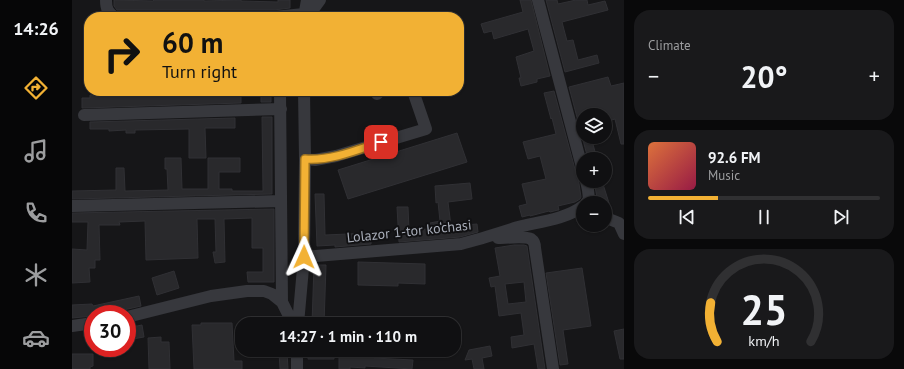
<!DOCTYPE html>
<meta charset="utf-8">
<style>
:root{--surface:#101012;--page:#19191b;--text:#f1f3f6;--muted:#9c9d9f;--line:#303032;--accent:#f2b134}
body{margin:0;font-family:"PT Sans",sans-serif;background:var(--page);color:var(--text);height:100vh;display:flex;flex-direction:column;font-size:15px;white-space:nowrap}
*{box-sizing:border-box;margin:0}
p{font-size:13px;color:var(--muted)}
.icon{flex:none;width:22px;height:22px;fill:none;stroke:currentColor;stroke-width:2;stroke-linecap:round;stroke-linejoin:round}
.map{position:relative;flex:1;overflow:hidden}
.side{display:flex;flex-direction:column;gap:10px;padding:10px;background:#09090a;width:280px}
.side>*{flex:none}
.guide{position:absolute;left:12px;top:12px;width:380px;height:84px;border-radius:16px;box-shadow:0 1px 3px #0004,0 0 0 1px var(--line);background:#f2b134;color:#111;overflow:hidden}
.tools{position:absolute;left:504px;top:108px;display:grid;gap:8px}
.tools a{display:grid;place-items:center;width:36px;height:36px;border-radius:50%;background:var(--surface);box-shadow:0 1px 3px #0004,0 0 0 1px var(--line);font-size:20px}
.speed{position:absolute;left:12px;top:305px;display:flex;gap:8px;font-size:20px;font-weight:700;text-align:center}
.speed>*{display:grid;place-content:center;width:52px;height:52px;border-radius:50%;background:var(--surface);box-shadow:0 1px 3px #0004,0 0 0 1px var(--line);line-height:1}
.speed .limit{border:6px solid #d22;background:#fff;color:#111}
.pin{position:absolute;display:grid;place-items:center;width:34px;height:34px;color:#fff;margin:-17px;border-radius:8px;box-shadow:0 2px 6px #0006}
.me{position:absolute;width:44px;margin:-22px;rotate:1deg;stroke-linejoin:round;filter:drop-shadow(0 0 3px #0008)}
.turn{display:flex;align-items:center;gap:14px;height:84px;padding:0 12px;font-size:18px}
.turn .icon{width:52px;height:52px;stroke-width:2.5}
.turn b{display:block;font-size:28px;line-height:34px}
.big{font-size:30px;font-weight:800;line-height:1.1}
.side .widget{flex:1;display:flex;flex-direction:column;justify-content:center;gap:6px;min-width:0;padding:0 14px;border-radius:16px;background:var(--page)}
.side .dial{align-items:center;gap:0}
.dial svg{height:104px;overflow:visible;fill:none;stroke:var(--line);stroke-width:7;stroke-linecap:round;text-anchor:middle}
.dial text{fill:var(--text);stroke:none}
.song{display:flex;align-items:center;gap:12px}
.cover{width:48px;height:48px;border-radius:6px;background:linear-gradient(135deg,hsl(20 70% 55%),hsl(340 70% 35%))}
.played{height:4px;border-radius:2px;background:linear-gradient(90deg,var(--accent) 30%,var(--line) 30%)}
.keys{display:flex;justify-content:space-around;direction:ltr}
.heat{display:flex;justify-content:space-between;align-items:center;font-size:22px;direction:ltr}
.trip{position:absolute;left:163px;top:317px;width:226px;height:40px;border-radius:16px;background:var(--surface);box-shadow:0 1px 3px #0004,0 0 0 1px var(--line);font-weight:800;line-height:40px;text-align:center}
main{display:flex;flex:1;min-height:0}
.tabs{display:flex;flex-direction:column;width:72px;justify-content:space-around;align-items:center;background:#060607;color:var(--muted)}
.tabs .icon{width:28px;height:28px}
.tabs .active{color:var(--accent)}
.tabs b{font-size:18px;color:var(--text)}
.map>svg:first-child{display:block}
.building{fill:#29292c;stroke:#303034;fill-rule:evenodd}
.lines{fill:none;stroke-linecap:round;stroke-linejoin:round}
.minor{stroke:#37383d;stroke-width:12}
.route-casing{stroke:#9d7322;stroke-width:10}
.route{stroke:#f2b134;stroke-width:7}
.labels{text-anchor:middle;stroke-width:4;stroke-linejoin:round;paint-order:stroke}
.street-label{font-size:14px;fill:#a8adb8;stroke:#111113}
</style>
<main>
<nav class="tabs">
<b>14:26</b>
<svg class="icon active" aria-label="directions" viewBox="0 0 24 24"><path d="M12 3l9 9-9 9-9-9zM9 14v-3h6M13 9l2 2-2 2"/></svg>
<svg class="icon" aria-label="music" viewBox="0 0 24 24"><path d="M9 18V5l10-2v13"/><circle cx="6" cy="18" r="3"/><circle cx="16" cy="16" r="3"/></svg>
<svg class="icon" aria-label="phone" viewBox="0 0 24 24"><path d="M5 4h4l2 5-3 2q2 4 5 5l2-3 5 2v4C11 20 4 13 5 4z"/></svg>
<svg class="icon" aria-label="climate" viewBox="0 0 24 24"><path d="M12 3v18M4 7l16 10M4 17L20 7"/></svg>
<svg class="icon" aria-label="car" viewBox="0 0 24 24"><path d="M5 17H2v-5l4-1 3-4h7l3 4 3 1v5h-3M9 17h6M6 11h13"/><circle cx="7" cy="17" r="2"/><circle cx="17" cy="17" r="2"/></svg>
</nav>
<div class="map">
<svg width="552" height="369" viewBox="0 0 552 369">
<rect width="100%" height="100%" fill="#161618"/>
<path class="building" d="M42,0L81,1L82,0H132V1L169,0V1L206,2V0H218V8L202,10H45L42,6Z
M448,0H459L478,76L465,79V82L449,86L447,78H449L444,57L462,51L456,29L422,39L420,31L412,33L409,24L451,12Z
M474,0H485L486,4L504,0H515L516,5L533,1L536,10L490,22L495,41L501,40L506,60L525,55L527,63L493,72Z
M536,77L539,86L552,83V144H549L543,119L533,122V115H511V137H519L525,159H516L497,87Z
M45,91H62V93H82V91H110V96H134V91H142V96H160V91H169V103L10,108V98H18V95H45Z
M189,91H199V102H189Z
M482,91L504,173L506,177L509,197L508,199L503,202L486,206L487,210H486L478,212L477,211L458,216V215L450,217L447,206L455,204L450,184L474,179L468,156L456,159L451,142L484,134L480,118L479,119L472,93Z
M190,117H200V194L0,199V191L44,190V168H52L53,191L96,190L95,169H93V158H109L110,189H136V158H168V172H147V189H160V191H191Z
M163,118V128H133L134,158H117V129L63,130V133H54V130L37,131V129H18V122Z
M385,133L395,162L276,199L266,170Z
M522,181H530L537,203H526Z
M398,183L400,199L376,202L379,226L405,224L406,232L388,237L327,242L325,207H336L337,230L358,229V223L368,221L366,202L364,203L363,186Z
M243,194H252L253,235L299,233V244L263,247V245L245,246Z
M202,209V282H176L175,272H191V248H180V218L152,219L153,262L143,263L141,252H144L143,219H125L126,258L74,260L73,221L47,222L48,225H27L28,260H23V268H17L18,282L0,283V249L15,250L16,222H0V213Z
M442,245H452L455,246L473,369H466L462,344L440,348L439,337L452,335L449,313L427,316L423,286L419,287L417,278L428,276L423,248ZM452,282L454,302L436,304L433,284Z
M286,262L353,264V284L326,283V286L286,285Z
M242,265H254L252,324H240Z
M510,268L519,326L491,330L496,364L488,365L474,273Z
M102,271L107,288L85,295L80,278Z
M67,296L69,306L34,314H21V316L0,318V305L20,304L21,306Z
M129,323H160L162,361H170V369H122L120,325H129Z
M70,325L72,337L55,340V328Z
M552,329V359H548L542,331Z
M89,337V342H97L98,369H77L76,338Z
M418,346L420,356L410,358L412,369H402L400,359L393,360L397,350Z
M237,350H262V359H236Z
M285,350H303L302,358L341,360L340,369L293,366V368L278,367V369H267V354H285Z
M207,352H215L216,369H208Z
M0,354H21V366L18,367V369H0Z"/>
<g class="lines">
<path class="minor" d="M34,0C34,9 36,13 43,17H203
M466,0L511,171
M202,17L232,14
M232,17L235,0
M234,17L240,11L248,0
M208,91L210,302
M305,94L308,91
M12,115L209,109
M233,159L243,160L264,156L354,129L341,91
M514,181L516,190L517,199L514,203
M1,206L209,201
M533,219H537L547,223L552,234
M426,238C433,238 454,236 459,239C462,241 463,245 463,248L481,369
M232,257L389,244C409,239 427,233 446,227C466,222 495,219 511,206
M55,317L139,296L175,291H192L200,294L210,302L221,324
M226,324L232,257L233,159L232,91
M0,326L21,323
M225,350V369"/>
</g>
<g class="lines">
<g class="route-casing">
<path id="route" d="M232,257L233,159C259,161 285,150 309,142"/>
</g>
<use href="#route" class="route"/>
</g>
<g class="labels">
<g class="street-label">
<text transform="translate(337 231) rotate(-6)" y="5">Lolazor 1-tor ko‘chasi</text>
</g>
</g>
</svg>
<div class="tools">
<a><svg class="icon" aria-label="layers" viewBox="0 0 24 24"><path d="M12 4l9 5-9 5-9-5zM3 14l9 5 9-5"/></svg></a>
<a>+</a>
<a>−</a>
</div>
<div class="speed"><div class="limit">30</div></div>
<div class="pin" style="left:309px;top:142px;background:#d93025"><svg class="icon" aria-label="arrive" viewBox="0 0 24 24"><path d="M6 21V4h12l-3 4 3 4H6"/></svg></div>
<svg class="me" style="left:232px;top:257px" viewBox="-20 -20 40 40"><path d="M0-17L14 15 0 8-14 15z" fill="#f2b134" stroke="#fff" stroke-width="4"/></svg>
<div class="trip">14:27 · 1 min · 110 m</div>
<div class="guide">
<div class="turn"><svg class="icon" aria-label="right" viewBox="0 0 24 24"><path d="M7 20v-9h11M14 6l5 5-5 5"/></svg><div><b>60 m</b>Turn right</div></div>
</div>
</div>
<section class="side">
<div class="widget"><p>Climate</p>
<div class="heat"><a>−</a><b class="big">20°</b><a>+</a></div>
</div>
<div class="widget">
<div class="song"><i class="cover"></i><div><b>92.6 FM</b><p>Music</p></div></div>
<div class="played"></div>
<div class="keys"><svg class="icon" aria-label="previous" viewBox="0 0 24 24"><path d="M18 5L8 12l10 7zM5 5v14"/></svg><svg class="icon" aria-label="pause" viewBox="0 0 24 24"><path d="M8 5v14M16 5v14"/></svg><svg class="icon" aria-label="next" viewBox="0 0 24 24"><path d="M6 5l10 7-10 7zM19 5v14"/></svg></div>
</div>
<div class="widget dial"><svg viewBox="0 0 100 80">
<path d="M14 69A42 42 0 1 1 86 69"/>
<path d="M14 69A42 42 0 0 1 9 39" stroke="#f2b134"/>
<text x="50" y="56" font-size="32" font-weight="700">25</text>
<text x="50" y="72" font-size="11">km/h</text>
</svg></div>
</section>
</main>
